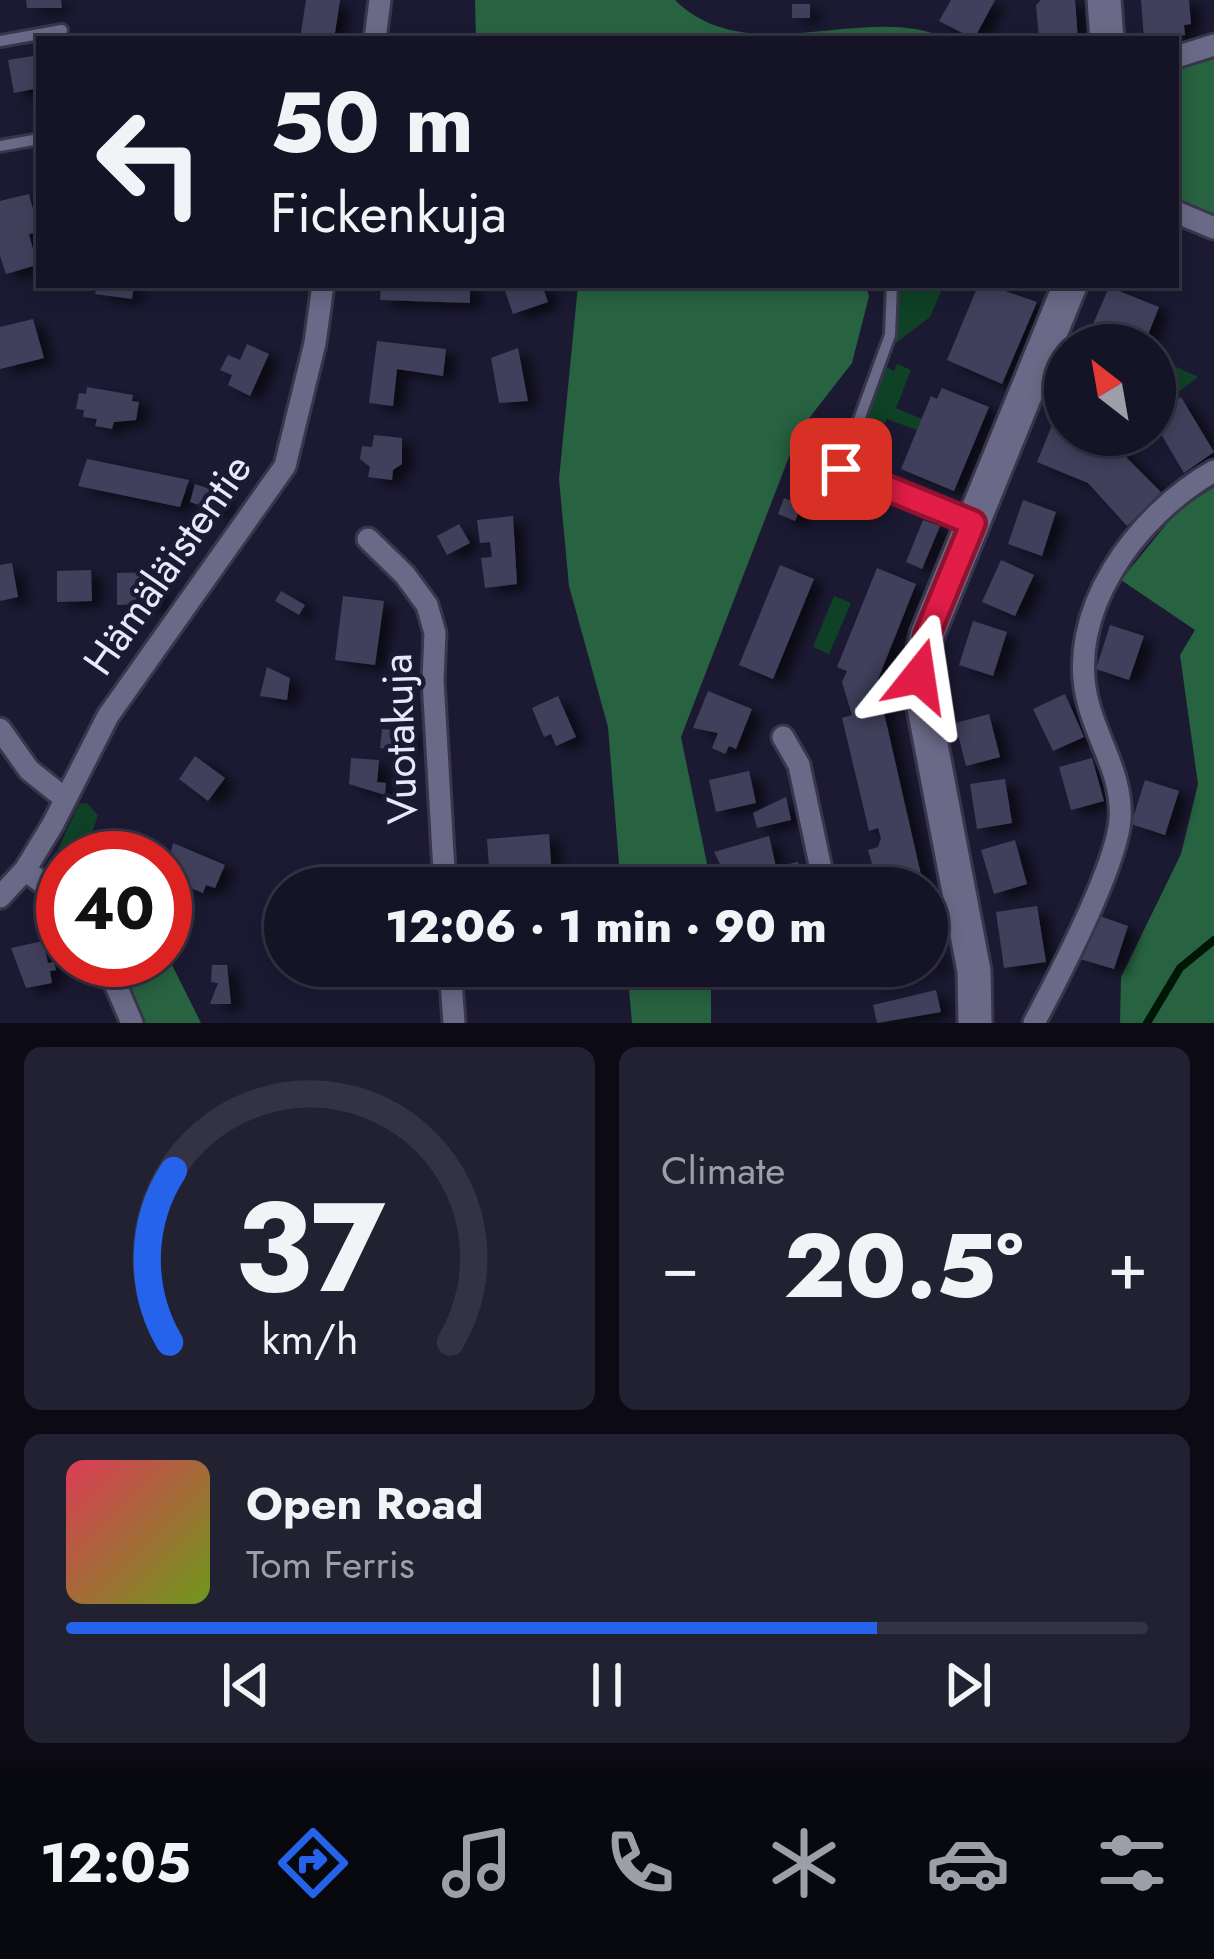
<!DOCTYPE html>
<meta charset="utf-8">
<style>
:root{--surface:#151426;--page:#222132;--text:#f1f3f6;--muted:#9d9ea7;--line:#343343;--accent:#2563eb}
body{margin:0;font-family:Jost,sans-serif;background:var(--page);color:var(--text);height:100vh;display:flex;flex-direction:column;font-size:45px;white-space:nowrap}
*{box-sizing:border-box;margin:0}
p{font-size:39px;color:var(--muted)}
.icon{flex:none;width:66px;height:66px;fill:none;stroke:currentColor;stroke-width:2;stroke-linecap:round;stroke-linejoin:round}
.map{position:relative;height:1023px;overflow:hidden}
.side{display:flex;flex-direction:column;gap:24px;padding:24px;background:#0c0b15;flex:1}
.side>*{flex:none}
.guide{position:absolute;left:36px;top:36px;width:1143px;height:252px;border-radius:0px;box-shadow:0 6px 18px #0003,0 0 0 3px var(--line);background:#151426;color:var(--text);overflow:hidden}
.needle{width:78px;rotate:329deg}
.fabs{position:absolute;left:1044px;top:324px;display:grid;gap:24px}
.fabs a{display:grid;place-items:center;width:132px;height:132px;border-radius:50%;background:var(--surface);box-shadow:0 6px 18px #0003,0 0 0 3px var(--line);font-size:60px}
.speed{position:absolute;left:36px;top:831px;display:flex;gap:24px;font-size:60px;font-weight:700;text-align:center}
.speed>*{display:grid;place-content:center;width:156px;height:156px;border-radius:50%;background:var(--surface);box-shadow:0 6px 18px #0003,0 0 0 3px var(--line);line-height:1}
.speed .limit{border:18px solid #d22;background:#fff;color:#111}
.pin{position:absolute;display:grid;place-items:center;width:102px;height:102px;color:#fff;margin:-51px;border-radius:24px;box-shadow:0 6px 18px #0006}
.me{position:absolute;width:132px;margin:-66px;rotate:15deg;stroke-linejoin:round;filter:drop-shadow(0 0 9px #0008)}
.turn{display:flex;align-items:center;gap:42px;height:252px;padding:0 36px;font-size:54px}
.turn .icon{width:156px;height:156px;stroke-width:2.5}
.turn b{display:block;font-size:84px;line-height:102px}
.big{font-size:90px;font-weight:800;line-height:1.1}
.side .card{flex:1;display:flex;flex-direction:column;justify-content:center;gap:18px;min-width:0;padding:0 42px;border-radius:18px;background:var(--page)}
.side .dial{align-items:center;gap:0}
.dial svg{height:312px;overflow:visible;fill:none;stroke:var(--line);stroke-width:7;stroke-linecap:round;text-anchor:middle}
.dial text{fill:var(--text);stroke:none}
.song{display:flex;align-items:center;gap:36px}
.cover{width:144px;height:144px;border-radius:18px;background:linear-gradient(135deg,hsl(350 70% 55%),hsl(80 70% 35%))}
.played{height:12px;border-radius:6px;background:linear-gradient(90deg,var(--accent) 75%,var(--line) 75%)}
.keys{display:flex;justify-content:space-around;direction:ltr}
.heat{display:flex;justify-content:space-between;align-items:center;font-size:66px;direction:ltr}
.side .tiles{flex:1;display:grid;gap:24px;grid-template-columns:1fr 1fr}
.card:last-child{grid-column:span 2}
.trip{position:absolute;left:264px;top:867px;width:684px;height:120px;border-radius:60px;background:var(--surface);box-shadow:0 6px 18px #0003,0 0 0 3px var(--line);font-weight:800;line-height:120px;text-align:center}
.tab-bar{display:flex;height:192px;justify-content:space-around;align-items:center;background:#08080f;color:var(--muted)}
.tab-bar .icon{width:84px;height:84px}
.tab-bar .selected{color:var(--accent)}
.tab-bar b{font-size:54px;color:var(--text)}
.map>svg:first-child{display:block}
.green{fill:#0e4126}
.forest{fill:#276241}
.lines{fill:none;stroke-linecap:round;stroke-linejoin:round}
.stream{stroke:#001607;stroke-width:8}
.building{fill:#413f5b;filter:url(#shadow)}
.lane-casing{stroke:#39364b;stroke-width:16}
.street-casing{stroke:#39364b;stroke-width:27}
.secondary-casing{stroke:#39364b;stroke-width:39}
.lane{stroke:#6a6987;stroke-width:10}
.street{stroke:#6a6987;stroke-width:21}
.secondary{stroke:#6a6987;stroke-width:33}
.route-casing{stroke:#92132f;stroke-width:30}
.route{stroke:#e11d48;stroke-width:21}
.labels{text-anchor:middle;stroke-width:9;stroke-linejoin:round;paint-order:stroke}
.street-label{font-size:42px;fill:#e8e8fa;stroke:#1c1a33}
</style>
<div class="map">
<svg width="1214" height="1023" viewBox="0 0 1214 1023">
<defs>
<filter id="shadow"><feDropShadow dx="11" dy="6" stdDeviation="6" flood-color="#0009"/></filter>
</defs>
<rect width="100%" height="100%" fill="#1c1a33"/>
<path class="green" d="M898,285H944L930,317L893,345Z
M1155,357L1198,377L1155,410Z
M897,364L911,370L896,408L922,419L917,430L887,419L864,461L853,456L886,367L894,371Z
M834,596L851,603L829,654L813,647Z
M87,803L98,815L91,836L103,844L107,858H63V874L58,849L79,804Z"/>
<path class="forest" d="M475,0H675C749,73 868,0 947,39H476Z
M1214,55V215L1176,199V66Z
M578,285H866L869,296L852,363L799,431L681,737L712,888H621L608,727L569,586L559,479Z
M1214,487V1023H1120L1121,977L1181,854L1198,784L1180,655L1195,630L1121,580L1177,511Z
M165,951L201,1023H143L116,960H165Z
M627,966H723L711,978V1023H632Z"/>
<g class="lines">
<path class="stream" d="M1147,1023L1180,968L1214,940"/>
</g>
<path class="building" d="M26,0H61L62,8H27Z
M306,0H340L334,39H300Z
M951,0H995L974,39L939,21Z
M1041,0H1075L1078,39H1039L1036,5Z
M1141,0H1189L1191,24L1184,25L1185,35L1144,39Z
M792,4H810V18H792Z
M39,55V88L14,93L8,60Z
M29,194L39,232L29,234L37,265L6,274L0,256V201Z
M97,285H134L132,299L95,294Z
M381,285H470V303L380,300Z
M503,285H542L548,302L513,314Z
M988,285L1037,302L1002,384L947,360L977,288L985,291Z
M1109,287L1159,307L1144,345L1091,329Z
M33,319L44,358L0,369V327Z
M377,341L446,349L443,376L397,369L393,406L369,403Z
M247,344L269,354L250,396L228,385L232,375L220,370L228,355L240,360Z
M518,348L528,401L499,403L491,358Z
M87,387L133,395L132,401L139,402L136,420L114,422L112,429L95,426L97,419L83,417L84,410L76,409L79,393L86,394Z
M942,388L989,407L954,491L901,469L931,396L937,399Z
M1181,397L1214,452L1184,473L1155,424V412Z
M1054,420L1065,425V435H1091L1113,444L1161,492L1127,526L1088,483L1037,462Z
M374,435L402,438V464L393,470L392,480L368,477L370,467L360,459L362,446L372,447Z
M87,459L189,480L180,507L78,486Z
M195,484L225,494L219,512L190,502Z
M784,498L802,505L795,521L778,514Z
M1023,500L1056,512L1042,556L1008,544Z
M513,516L517,584L485,588L481,558L492,557L490,542L480,543L477,520Z
M923,520L940,526L922,569L906,562Z
M459,524L470,543L447,555L437,536Z
M1001,560L1034,575L1015,616L982,602Z
M12,563L18,597L0,601V565Z
M780,565L814,579L773,679L739,665Z
M877,568L916,584L877,682L924,888H879L868,850L878,847L881,838L878,828L869,831L842,718L852,715L842,682L847,671L837,667Z
M91,570L92,601L57,602V571Z
M157,572L158,604L117,605V573Z
M281,591L305,605L299,615L275,601Z
M343,596L384,601L375,665L335,660Z
M973,621L1007,632L993,676L959,665Z
M1110,625L1144,636L1129,680L1096,669Z
M267,667L290,678L287,700L260,696Z
M708,691L752,709L736,749L729,746L725,754L712,748L718,733L693,728Z
M1065,694L1084,737L1053,751L1033,709Z
M558,696L576,737L556,746L551,734L544,737L532,708Z
M989,714L1000,757L966,766L955,723Z
M382,729L409,731L407,751L380,748Z
M195,756L225,778L208,801L179,779Z
M351,758L379,760L377,782L386,783L385,795L349,784Z
M1092,758L1104,801L1071,810L1059,767Z
M749,771L756,803L716,812L709,780Z
M1005,779L1012,823L977,829L970,784Z
M1145,780L1179,791L1165,835L1131,824Z
M786,797L791,820L757,828L753,813Z
M549,834L552,877L490,882L487,839Z
M769,836L776,867L798,862L802,881L771,888H758L755,876L729,882L714,852Z
M1015,840L1027,884L994,894L981,850Z
M173,843L225,865L215,888L206,885L203,893L165,878Z
M1037,906L1046,962L1004,968L996,912Z
M1094,914L1128,926L1114,969L1080,959Z
M43,941L48,963L54,962L56,970L50,971L52,983L26,988L11,948Z
M932,946L937,967L873,981L870,966H927V947Z
M212,965H227L231,1004H210L218,983L211,982Z
M936,990L941,1012L877,1023L873,1005Z"/>
<g class="lines">
<g class="lane-casing">
<path id="lane" d="M0,41L62,30
M0,146L39,139
M841,469L890,335L892,285"/>
</g>
<g class="street-casing">
<path id="street" d="M375,39L380,0
M1176,57L1214,45
M1176,212L1214,228
M841,469L973,523
M368,539L405,575L427,605L435,633L433,680L445,888
M0,729L29,770L63,797
M783,737L799,765L825,888
M25,870L63,898
M0,897L25,870L53,824L108,716L285,466L315,343L323,285
M927,926L965,918
M105,960L132,1023
M450,966L454,1023
M1034,1023C1058,978 1116,867 1120,820C1123,777 1100,746 1089,706C1062,613 1138,514 1214,471"/>
</g>
<g class="secondary-casing">
<path id="secondary" d="M1104,0L1107,39
M975,1023L974,971L918,676L927,635L1070,285"/>
</g>
<use href="#lane" class="lane"/>
<use href="#street" class="street"/>
<use href="#secondary" class="secondary"/>
</g>
<g class="lines">
<g class="route-casing">
<path id="route" d="M841,469L973,523L927,635L919,676"/>
</g>
<use href="#route" class="route"/>
</g>
<g class="labels">
<g class="street-label">
<text transform="translate(167 564) rotate(-55)" y="15">Hämäläistentie</text>
<text transform="translate(399 739) rotate(-92)" y="15">Vuotakuja</text>
</g>
</g>
</svg>
<div class="fabs">
<a><svg class="needle" viewBox="-14 -14 28 28"><path d="M0-13l5 13h-10z" fill="#e53935"/><path d="M0 13l5-13h-10z" fill="#9d9ea7"/></svg></a>
</div>
<div class="speed"><div class="limit">40</div></div>
<div class="pin" style="left:841px;top:469px;background:#d93025"><svg class="icon" aria-label="arrive" viewBox="0 0 24 24"><path d="M6 21V4h12l-3 4 3 4H6"/></svg></div>
<svg class="me" style="left:919px;top:676px" viewBox="-20 -20 40 40"><path d="M0-17L14 15 0 8-14 15z" fill="#e11d48" stroke="#fff" stroke-width="4"/></svg>
<div class="trip">12:06 · 1 min · 90 m</div>
<div class="guide">
<div class="turn"><svg class="icon" aria-label="left" viewBox="0 0 24 24"><path d="M17 20v-9H6M10 6l-5 5 5 5"/></svg><div><b>50 m</b>Fickenkuja</div></div>
</div>
</div>
<section class="side">
<div class="tiles">
<div class="card dial"><svg viewBox="0 0 100 80">
<path d="M14 69A42 42 0 1 1 86 69"/>
<path d="M14 69A42 42 0 0 1 15 25" stroke="#2563eb"/>
<text x="50" y="56" font-size="32" font-weight="700">37</text>
<text x="50" y="72" font-size="11">km/h</text>
</svg></div>
<div class="card"><p>Climate</p>
<div class="heat"><a>−</a><b class="big">20.5°</b><a>+</a></div>
</div>
<div class="card">
<div class="song"><i class="cover"></i><div><b>Open Road</b><p>Tom Ferris</p></div></div>
<div class="played"></div>
<div class="keys"><svg class="icon" aria-label="previous" viewBox="0 0 24 24"><path d="M18 5L8 12l10 7zM5 5v14"/></svg><svg class="icon" aria-label="pause" viewBox="0 0 24 24"><path d="M8 5v14M16 5v14"/></svg><svg class="icon" aria-label="next" viewBox="0 0 24 24"><path d="M6 5l10 7-10 7zM19 5v14"/></svg></div>
</div>
</div>
</section>
<nav class="tab-bar">
<b>12:05</b>
<svg class="icon selected" aria-label="directions" viewBox="0 0 24 24"><path d="M12 3l9 9-9 9-9-9zM9 14v-3h6M13 9l2 2-2 2"/></svg>
<svg class="icon" aria-label="music" viewBox="0 0 24 24"><path d="M9 18V5l10-2v13"/><circle cx="6" cy="18" r="3"/><circle cx="16" cy="16" r="3"/></svg>
<svg class="icon" aria-label="phone" viewBox="0 0 24 24"><path d="M5 4h4l2 5-3 2q2 4 5 5l2-3 5 2v4C11 20 4 13 5 4z"/></svg>
<svg class="icon" aria-label="climate" viewBox="0 0 24 24"><path d="M12 3v18M4 7l16 10M4 17L20 7"/></svg>
<svg class="icon" aria-label="car" viewBox="0 0 24 24"><path d="M5 17H2v-5l4-1 3-4h7l3 4 3 1v5h-3M9 17h6M6 11h13"/><circle cx="7" cy="17" r="2"/><circle cx="17" cy="17" r="2"/></svg>
<svg class="icon" aria-label="filters" viewBox="0 0 24 24"><path d="M4 7h16M4 17h16"/><circle cx="9" cy="7" r="2"/><circle cx="15" cy="17" r="2"/></svg>
</nav>
